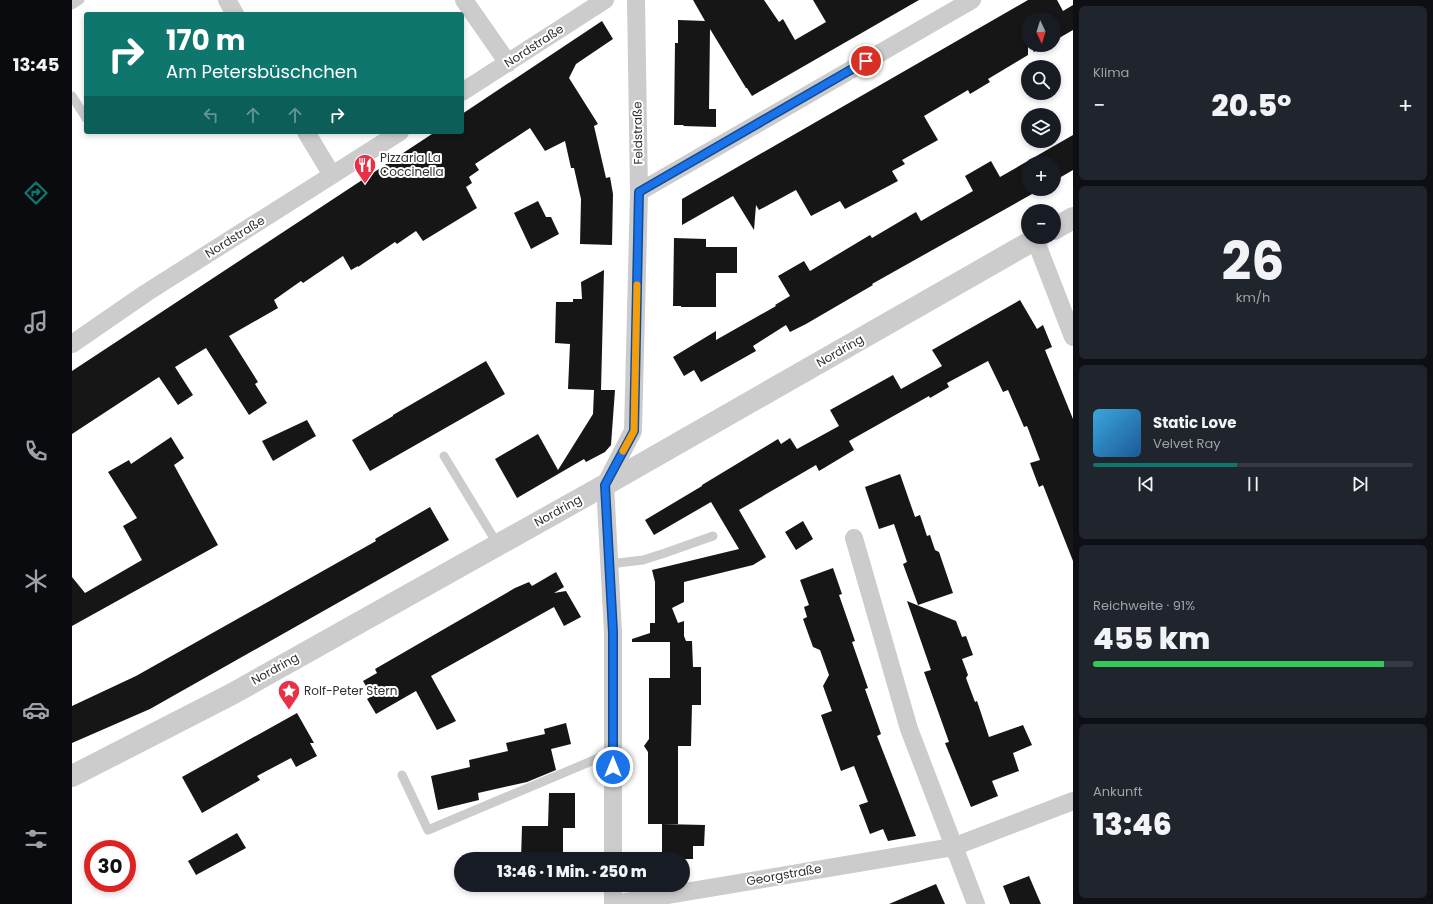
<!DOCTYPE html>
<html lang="de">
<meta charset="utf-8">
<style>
:root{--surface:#171b24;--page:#20242c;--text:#f1f3f6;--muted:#9ea1a6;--line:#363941;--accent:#0f766e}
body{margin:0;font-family:Poppins,sans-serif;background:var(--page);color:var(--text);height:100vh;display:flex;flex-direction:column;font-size:15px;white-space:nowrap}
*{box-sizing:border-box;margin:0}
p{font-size:13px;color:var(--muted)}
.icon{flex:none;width:22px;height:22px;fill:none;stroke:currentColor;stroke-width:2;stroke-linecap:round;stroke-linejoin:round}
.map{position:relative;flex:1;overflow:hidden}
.details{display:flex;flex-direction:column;gap:6px;padding:6px;background:#0d0f14;width:360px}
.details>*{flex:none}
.banner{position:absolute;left:12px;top:12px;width:380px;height:122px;border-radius:4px;box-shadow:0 2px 6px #0003;background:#0f766e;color:#fff;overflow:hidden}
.needle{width:26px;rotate:176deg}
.controls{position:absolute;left:949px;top:12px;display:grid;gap:8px}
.controls a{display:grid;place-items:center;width:40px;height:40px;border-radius:50%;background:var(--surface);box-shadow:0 2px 6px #0003;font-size:20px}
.speed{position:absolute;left:12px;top:840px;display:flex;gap:8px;font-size:20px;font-weight:700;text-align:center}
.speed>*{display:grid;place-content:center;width:52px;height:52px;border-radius:50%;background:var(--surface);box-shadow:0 2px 6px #0003;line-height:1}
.speed .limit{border:6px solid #d22;background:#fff;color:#111}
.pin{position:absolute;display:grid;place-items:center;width:34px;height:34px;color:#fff;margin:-17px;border:2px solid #fff;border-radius:50%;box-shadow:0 1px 4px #0007}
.me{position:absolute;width:44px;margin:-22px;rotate:0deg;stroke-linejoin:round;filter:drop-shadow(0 0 3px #0008)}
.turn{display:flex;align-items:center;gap:14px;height:84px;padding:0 16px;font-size:18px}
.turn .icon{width:52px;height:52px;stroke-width:2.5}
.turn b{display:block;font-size:28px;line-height:34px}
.lanes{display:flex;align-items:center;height:38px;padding:0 16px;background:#0003;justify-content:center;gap:20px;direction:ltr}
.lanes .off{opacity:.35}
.big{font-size:30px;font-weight:800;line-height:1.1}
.details .tile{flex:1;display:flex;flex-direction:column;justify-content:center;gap:6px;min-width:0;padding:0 14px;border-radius:6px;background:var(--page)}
.details .dial{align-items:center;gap:0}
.dial b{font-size:52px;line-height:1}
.song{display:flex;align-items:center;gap:12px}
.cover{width:48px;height:48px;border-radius:6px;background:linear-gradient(135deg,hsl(200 70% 55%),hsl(210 70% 35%))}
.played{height:4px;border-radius:2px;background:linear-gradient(90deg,var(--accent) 45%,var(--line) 45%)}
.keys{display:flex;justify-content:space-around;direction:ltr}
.heat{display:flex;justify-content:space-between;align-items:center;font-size:22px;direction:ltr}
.charge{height:6px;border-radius:3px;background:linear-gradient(90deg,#34c759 91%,var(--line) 0)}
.trip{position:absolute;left:382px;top:852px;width:236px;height:40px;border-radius:20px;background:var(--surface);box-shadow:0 2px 6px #0003;font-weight:800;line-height:40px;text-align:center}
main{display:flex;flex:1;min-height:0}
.tab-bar{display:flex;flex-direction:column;width:72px;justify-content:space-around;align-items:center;background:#090b0e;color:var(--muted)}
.tab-bar .icon{width:28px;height:28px}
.tab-bar .active{color:var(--accent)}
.tab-bar b{font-size:18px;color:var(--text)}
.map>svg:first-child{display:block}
.building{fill:#161616}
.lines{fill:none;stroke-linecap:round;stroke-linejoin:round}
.service{stroke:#ccc;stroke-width:9}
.minor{stroke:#ccc;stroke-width:18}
.tertiary{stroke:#ccc;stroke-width:22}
.route-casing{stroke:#114b97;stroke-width:10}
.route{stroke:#1a73e8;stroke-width:7}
.slow{stroke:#f59e0b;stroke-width:7}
.labels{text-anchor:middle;stroke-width:4;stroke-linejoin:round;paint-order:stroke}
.street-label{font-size:12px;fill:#2f2f2f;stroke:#fff}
.poi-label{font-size:12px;fill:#2f2f2f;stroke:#fff;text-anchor:start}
</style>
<main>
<nav class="tab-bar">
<b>13:45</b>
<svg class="icon active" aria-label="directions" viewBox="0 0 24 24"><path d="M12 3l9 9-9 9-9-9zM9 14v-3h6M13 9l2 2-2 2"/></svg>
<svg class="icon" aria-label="music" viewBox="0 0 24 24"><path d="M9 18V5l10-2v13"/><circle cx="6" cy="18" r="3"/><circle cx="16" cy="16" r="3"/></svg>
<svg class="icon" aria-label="phone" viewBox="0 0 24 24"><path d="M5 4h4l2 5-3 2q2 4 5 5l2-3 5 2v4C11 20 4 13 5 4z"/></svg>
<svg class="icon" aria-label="climate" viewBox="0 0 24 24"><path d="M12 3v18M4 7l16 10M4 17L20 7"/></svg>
<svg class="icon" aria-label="car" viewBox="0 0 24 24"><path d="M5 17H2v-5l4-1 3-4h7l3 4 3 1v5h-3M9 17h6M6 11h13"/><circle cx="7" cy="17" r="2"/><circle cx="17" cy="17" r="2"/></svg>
<svg class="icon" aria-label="filters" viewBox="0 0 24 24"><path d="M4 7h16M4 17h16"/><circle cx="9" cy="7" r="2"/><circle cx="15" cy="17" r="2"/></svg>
</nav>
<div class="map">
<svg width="1001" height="904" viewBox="0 0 1001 904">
<rect width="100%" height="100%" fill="#fff"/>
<path class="building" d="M621,0H692L707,22L711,19L723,40L754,22L741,0H847L680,96L675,88H674L638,29L637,109H644V127L611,126L612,125H602L603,43H606V20L633,21Z
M956,0H985L991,11L1001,5V30L982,41V19H956V55L916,79L918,82L898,94L896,90L852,116L866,140L830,160L833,164L820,171L826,181L773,209L768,201L739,216L724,190L687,210L684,205L682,230L661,196L610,225V199Z
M530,21L541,39L504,64L497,78L526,124L522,126L534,178L538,177L541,194L540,245L508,244L509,199L502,168H499L493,141L473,151L458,128L403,164L407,170L397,177L400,183L394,187L405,208L351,241L344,231L325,244L323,242L286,267V266L279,270L271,256L231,283L229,281L202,300L206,308L157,336L186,382L183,384L195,403L177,415L134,348L103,367L121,395L106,405L87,377L0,434V371L363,132H390V114Z
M958,45H975L962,52Z
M1001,135V170L982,181V163H956V189H969L800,284L801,285L734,324L718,332L714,325L681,346L684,351L629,382L622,370L612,376L601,357L644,331V340L704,306L703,305L718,296L706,276L732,261L738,271L798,235L800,238L844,212L849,221L901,191L893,176L919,161L928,177Z
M466,201L474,217H479L487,234L459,249L442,213Z
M602,238L634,239V247H665V273H644V307H609V306H601Z
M532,270L529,390H543L539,445L533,452L514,462L512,459L445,498L423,459L466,434L486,470L521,414L522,390L496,389L498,344L483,343L484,302H501V299H510L509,282Z
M948,300L965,329L971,325L980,347L973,350L1001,419V561L971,485L967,487L958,463L968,460L955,426L952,427L936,390L931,392L916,361L875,383L877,387L858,398L857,396L777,441L782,450L747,471L744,465L667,510L694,557L681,565L612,582V602L600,608L606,623L612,621V636L614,641H620L621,667H629V705H620L619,746H606V824H576V752L572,746L577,739V678H598V642H560V639L578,633V623H583V582L580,570L667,549L639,502L582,535L573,520L630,486V485L706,439L709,444L718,438L725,449L767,426L758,410L821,375L829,389L870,366L860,350Z
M414,361L433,394L298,471L280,440L321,416V415Z
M235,420L244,436L201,461L190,441Z
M99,437L112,458L102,465L146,545L0,626V577L13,593L70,560L51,526L65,518L36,472L57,460L59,464Z
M828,474L843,517L848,515L855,536L858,535L863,550L867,552L881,593L846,605L831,564L835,562L822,524L807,529L793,487Z
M358,507L377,540L78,709L0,743V706L64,676L304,541L303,539Z
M731,521L741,539L724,550L713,532Z
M761,568L770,594L767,595L783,641L780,642L796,688L793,689L809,734L805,736L844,836L816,841L811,829L798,834L787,805L796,802L782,766L769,771L749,715L760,711L751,686L757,675L748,650L741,647L731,619L735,617L732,607L737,605L728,580Z
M484,572L492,587L482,593L494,591L509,617L492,626L482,607L359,676L384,721L365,730L344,691L304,714L295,699L300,696L291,681L305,673L303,669L443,588L457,582L460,586Z
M835,601L884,621L890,637L894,636L901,655L890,659L896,675L894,678L903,702L905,701L917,737L951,725L960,745L941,753L947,771L920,781L926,796L899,807L873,743L877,742L852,672L859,670Z
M225,713L242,743H238L245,756L224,767L219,758L185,776L188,780L130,813L110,777Z
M494,723L499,744L479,749L484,770L455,782L406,793L407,800L366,810L359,776L398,767L397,760L436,751L434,743L473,734L472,729Z
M477,793H503V828H491V859H449L450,826H476Z
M590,824L633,825L632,846H621V859H590Z
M165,833L174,848L124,875L116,861Z
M957,876L969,904H938L931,886Z
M864,884L873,904H817Z"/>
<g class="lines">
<path class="service" d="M0,5L8,0
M0,96L14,118
M372,456L426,545
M537,564L571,560L593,553L641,536
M330,775L356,830L541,752"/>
<path class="minor" d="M155,0L163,14
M392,0L436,63
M390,92L533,0
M234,132L260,175
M567,192L900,0
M963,239L1001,337
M0,344L74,293L328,132
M782,538L837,729L904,904
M541,859V632L533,485L561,431L567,192L564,0
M541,904V885
M542,904L881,847L1001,801"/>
<path class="tertiary" d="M982,229L1001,218
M0,776L160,694L533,485L967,237"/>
</g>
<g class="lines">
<g class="route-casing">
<path id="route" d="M541,767V632L533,485L562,431L567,192L794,61"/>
</g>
<use href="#route" class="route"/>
<path class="slow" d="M551,451L562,431L565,285"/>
</g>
<defs>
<g id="restaurant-pin" transform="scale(1.15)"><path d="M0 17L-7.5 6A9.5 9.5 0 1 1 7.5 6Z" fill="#e83047" stroke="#fff"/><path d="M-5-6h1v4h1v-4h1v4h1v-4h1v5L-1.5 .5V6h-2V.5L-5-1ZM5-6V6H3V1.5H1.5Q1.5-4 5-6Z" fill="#fff"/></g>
<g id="sight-pin" transform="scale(1.15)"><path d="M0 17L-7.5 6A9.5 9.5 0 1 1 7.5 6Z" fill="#e83047" stroke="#fff"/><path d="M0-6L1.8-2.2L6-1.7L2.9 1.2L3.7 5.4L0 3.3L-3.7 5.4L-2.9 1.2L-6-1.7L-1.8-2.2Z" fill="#fff"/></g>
</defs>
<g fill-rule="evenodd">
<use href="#restaurant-pin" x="293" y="165"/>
<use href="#sight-pin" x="217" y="691"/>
</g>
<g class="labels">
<g class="street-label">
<text transform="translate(462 46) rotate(-33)" y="4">Nordstraße</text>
<text transform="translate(566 133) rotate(-91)" y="4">Feldstraße</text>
<text transform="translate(163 237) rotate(-32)" y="4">Nordstraße</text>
<text transform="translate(768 351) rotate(-30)" y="4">Nordring</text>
<text transform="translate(486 511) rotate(-29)" y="4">Nordring</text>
<text transform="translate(203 669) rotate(-29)" y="4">Nordring</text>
<text transform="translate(712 875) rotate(-10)" y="4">Georgstraße</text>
</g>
<g class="poi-label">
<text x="308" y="162">Pizzaria La<tspan x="308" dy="14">Coccinella</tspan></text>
<text x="232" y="695">Rolf-Peter Stern</text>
</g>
</g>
</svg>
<div class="controls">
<a><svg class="needle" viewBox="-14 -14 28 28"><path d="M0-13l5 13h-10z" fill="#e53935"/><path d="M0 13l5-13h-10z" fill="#9ea1a6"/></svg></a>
<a><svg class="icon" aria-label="search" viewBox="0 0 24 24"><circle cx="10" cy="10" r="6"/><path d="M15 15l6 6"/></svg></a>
<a><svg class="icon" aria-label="layers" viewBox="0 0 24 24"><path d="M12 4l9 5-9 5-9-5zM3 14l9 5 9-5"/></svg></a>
<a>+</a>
<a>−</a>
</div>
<div class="speed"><div class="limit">30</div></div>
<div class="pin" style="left:794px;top:61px;background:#d93025"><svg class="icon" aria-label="arrive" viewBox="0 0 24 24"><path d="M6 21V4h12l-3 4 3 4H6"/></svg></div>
<svg class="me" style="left:541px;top:767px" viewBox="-20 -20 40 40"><circle r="17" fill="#1a73e8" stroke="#fff" stroke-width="3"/><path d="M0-11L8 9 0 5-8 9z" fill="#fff"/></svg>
<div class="trip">13:46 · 1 Min. · 250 m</div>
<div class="banner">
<div class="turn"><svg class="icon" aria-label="right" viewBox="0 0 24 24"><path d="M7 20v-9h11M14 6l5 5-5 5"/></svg><div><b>170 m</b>Am Petersbüschchen</div></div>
<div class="lanes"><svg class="icon off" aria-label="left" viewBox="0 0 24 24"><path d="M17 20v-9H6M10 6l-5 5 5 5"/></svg><svg class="icon off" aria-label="ahead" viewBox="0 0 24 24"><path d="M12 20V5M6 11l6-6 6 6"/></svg><svg class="icon off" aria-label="ahead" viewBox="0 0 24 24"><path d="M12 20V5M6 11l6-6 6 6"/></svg><svg class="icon" aria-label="right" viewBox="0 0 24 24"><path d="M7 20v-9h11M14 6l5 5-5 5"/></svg></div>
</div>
</div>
<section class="details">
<div class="tile"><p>Klima</p>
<div class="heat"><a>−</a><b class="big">20.5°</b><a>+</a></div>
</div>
<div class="tile dial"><b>26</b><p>km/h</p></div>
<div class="tile">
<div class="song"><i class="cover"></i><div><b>Static Love</b><p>Velvet Ray</p></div></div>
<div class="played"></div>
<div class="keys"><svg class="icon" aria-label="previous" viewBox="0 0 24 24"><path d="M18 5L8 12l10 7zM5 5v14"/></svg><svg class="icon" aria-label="pause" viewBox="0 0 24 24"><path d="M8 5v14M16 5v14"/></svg><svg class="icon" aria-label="next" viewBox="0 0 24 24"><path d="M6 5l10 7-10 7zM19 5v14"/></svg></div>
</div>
<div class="tile"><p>Reichweite · 91%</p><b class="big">455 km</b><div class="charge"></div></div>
<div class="tile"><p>Ankunft</p><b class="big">13:46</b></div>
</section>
</main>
